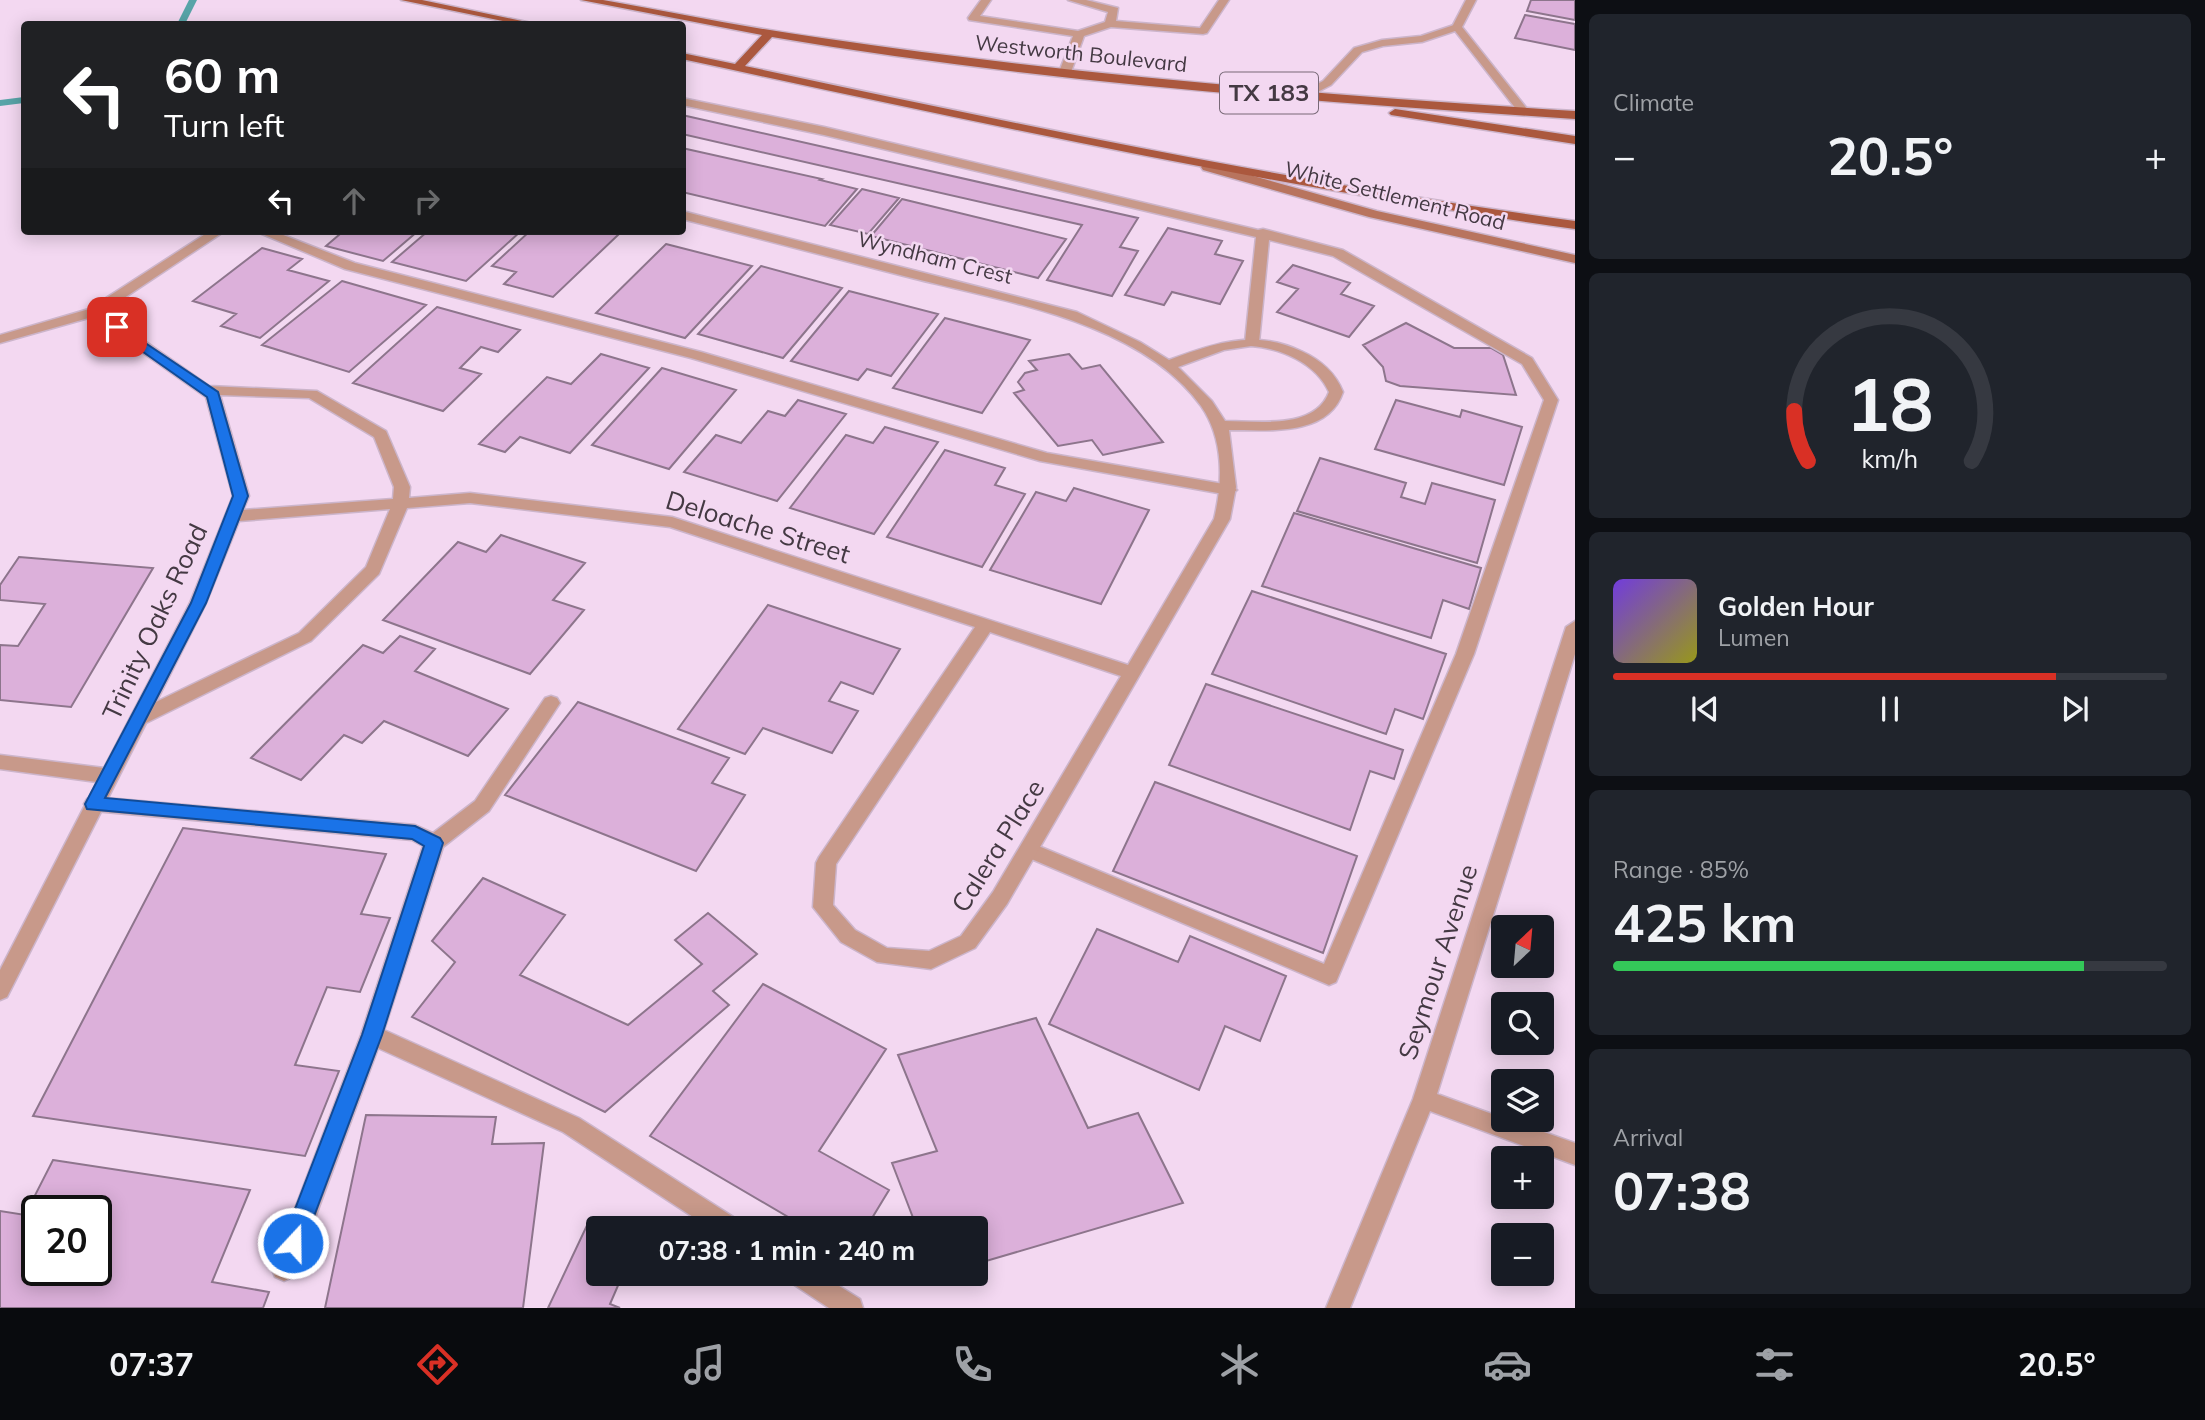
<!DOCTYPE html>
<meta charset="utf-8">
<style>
:root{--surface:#171b24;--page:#20242c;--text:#f1f3f6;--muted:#9ea1a6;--line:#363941;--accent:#d93025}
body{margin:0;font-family:Mulish,sans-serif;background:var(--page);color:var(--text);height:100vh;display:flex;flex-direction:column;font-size:26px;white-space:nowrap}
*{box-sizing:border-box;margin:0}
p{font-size:23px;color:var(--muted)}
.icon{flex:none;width:38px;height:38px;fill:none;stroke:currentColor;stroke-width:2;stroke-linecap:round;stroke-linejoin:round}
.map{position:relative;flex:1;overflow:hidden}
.sheet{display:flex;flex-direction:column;gap:14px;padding:14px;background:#0d0f14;width:630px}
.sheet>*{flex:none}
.top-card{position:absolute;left:21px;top:21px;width:665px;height:214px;border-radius:7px;box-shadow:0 4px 18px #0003;background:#202124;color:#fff;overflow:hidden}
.needle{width:46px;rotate:26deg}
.buttons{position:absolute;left:1491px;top:915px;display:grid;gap:14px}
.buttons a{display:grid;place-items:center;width:63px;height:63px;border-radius:7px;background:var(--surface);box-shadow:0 4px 18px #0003;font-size:35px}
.speed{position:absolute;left:21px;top:1195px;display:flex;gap:14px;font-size:35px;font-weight:700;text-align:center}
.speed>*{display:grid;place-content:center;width:91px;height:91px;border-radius:50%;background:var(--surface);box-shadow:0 4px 18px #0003;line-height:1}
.speed .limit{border:4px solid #111;border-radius:10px;background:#fff;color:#111}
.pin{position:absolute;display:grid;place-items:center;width:60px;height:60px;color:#fff;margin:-30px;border-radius:14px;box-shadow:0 4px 10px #0006}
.me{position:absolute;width:77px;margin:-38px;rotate:21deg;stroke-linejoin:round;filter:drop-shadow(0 0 5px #0008)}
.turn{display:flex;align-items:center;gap:24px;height:147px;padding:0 28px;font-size:32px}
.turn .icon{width:91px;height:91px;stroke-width:2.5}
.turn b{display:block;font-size:49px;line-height:60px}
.lanes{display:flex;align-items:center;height:66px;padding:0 28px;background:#0003;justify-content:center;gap:35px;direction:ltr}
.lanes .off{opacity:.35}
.big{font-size:52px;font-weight:700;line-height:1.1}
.sheet .card{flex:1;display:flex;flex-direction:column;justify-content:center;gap:10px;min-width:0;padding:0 24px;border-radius:10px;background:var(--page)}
.sheet .dial{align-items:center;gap:0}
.dial svg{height:182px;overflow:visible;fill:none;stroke:var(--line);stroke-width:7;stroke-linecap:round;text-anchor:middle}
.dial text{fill:var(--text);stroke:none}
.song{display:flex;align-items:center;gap:21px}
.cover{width:84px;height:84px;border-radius:10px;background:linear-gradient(135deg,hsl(260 70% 55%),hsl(60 70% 35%))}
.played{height:7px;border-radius:4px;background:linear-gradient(90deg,var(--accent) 80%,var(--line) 80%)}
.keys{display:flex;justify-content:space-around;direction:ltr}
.heat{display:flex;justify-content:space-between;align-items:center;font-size:38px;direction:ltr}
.charge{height:10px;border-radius:5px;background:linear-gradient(90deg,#34c759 85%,var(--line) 0)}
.trip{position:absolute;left:586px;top:1216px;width:402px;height:70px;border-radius:7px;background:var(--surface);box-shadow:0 4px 18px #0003;font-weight:700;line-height:70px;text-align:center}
.menu{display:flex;height:112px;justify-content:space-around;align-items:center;background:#090b0e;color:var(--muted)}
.menu .icon{width:49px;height:49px}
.menu .active{color:var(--accent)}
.menu b{font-size:32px;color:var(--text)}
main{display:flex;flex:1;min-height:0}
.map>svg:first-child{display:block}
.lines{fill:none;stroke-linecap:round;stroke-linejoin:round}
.stream{fill:#58a4a8;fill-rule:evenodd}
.building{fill:#dcb0da;stroke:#8d758c;stroke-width:2;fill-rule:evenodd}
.lane-casing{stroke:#ccb5cb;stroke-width:3}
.street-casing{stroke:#ccb5cb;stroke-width:3}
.secondary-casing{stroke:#ccb5cb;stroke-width:3}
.primary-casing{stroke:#ccb5cb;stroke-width:3}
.lane{fill:#c8998a;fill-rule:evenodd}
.street{fill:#c8998a;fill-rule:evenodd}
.secondary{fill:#b8745e;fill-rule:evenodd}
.primary{fill:#ab583e;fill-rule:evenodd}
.route{fill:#1a73e8;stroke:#114b97;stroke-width:2}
.labels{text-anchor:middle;stroke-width:5;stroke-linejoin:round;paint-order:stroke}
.far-street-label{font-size:21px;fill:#443943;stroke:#f3d8f1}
.shield{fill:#f3d8f1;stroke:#786977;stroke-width:2}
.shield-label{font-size:24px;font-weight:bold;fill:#443943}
.street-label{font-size:26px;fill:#443943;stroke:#f3d8f1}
</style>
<main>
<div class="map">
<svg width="1575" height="1308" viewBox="0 0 1575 1308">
<rect width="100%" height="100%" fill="#f3d8f1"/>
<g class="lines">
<path class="stream" d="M189,0H197L185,24H177Z
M24,97V103L0,106V100Z"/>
</g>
<path class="building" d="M1531,0H1575V20L1527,11Z
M1525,15L1575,24V50L1515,38Z
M682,115L1138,218L1120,247L1138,251L1112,296L1047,280L1082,225L682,134Z
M682,148L822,179L820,180L857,189L825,226L682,192Z
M862,189L899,198L868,234L830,225Z
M902,199L1066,239L1038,278L871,236Z
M1168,228L1222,241L1215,254L1243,261L1220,304L1172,292L1164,305L1125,295Z
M327,231H418L383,261L326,246L340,234Z
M428,231H521L466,281L392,262Z
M530,231H607L619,234L553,297L504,284L516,272L492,266Z
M666,244L752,266L685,338L596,313Z
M262,248L302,259L288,270L329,281L260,338L221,326L236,314L193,301Z
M1293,265L1350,283L1341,294L1374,306L1349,337L1277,312L1298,289L1277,282Z
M761,266L842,288L783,358L698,334Z
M342,281L426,305L349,372L262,345Z
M849,291L938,314L891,376L867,369L858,380L791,361Z
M437,307L520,330L498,352L481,347L460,368L481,374L443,411L353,383Z
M945,318L1030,340L982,413L893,388Z
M1406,323L1454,348H1491L1503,355L1516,395L1400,386L1386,381L1383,367L1363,345Z
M601,354L649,368L570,453L520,437L505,452L479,444L547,377L571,384Z
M1069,354L1082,369L1100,365L1163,442L1103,455L1092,440L1058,446L1014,393L1024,390L1018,382L1025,373L1037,370L1029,361Z
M662,368L736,390L669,469L592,445Z
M798,400L846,414L777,501L684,472L716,435L741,443L768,411L785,416Z
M1396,400L1460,417L1462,410L1522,427L1504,485L1375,449Z
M885,427L938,442L874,534L790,508L846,435L873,443Z
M945,450L1005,468L995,485L1025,494L982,567L887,537Z
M1320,458L1406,483L1401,497L1425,504L1432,483L1495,500L1477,563L1297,511Z
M1074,488L1149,510L1101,604L990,570L1036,492L1066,501Z
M1294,513L1481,568L1469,609L1443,600L1431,638L1262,586Z
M501,535L585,563L553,600L584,610L530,674L383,620L458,542L486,552Z
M19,557L153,568L71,707L0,700V645L18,646L45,604L0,600V585Z
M1252,591L1446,654L1423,719L1395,709L1386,734L1212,674Z
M768,605L900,649L873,694L841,682L829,701L858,711L832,753L763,728L745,754L678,729Z
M400,636L435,649L415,671L508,709L468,756L384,721L362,743L344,735L301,780L251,758L363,645L383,653Z
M1206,684L1403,750L1394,779L1370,771L1350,830L1169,765Z
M578,702L729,758L712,783L745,795L696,871L505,795Z
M1155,782L1357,856L1323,953L1113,871Z
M183,828L386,854L361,914L390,918L360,992L327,987L295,1065L339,1071L305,1156L33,1116Z
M483,878L565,915L520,975L628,1025L702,964L675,940L708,913L757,954L713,991L729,1005L605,1112L412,1017L455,962L432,941Z
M1097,929L1178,962L1190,936L1286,976L1260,1041L1225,1026L1199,1090L1049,1024Z
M763,984L886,1049L819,1151L889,1190L866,1228H807L650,1136Z
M1036,1018L1088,1128L1138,1113L1183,1203L976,1264V1228H960L957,1221L930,1228H917L892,1163L937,1151L898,1055Z
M366,1115L496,1117L492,1144L544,1143L523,1308H325Z
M53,1160L250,1190L212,1282L269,1292L263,1308H0V1211L25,1215ZM37,1211H96V1270H37Z
M590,1219L616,1228H598V1274H623L610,1304L620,1308H548Z"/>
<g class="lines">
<g class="lane-casing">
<path id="lane" d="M981,0H991L980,16L1078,31L1105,22L1108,12L1068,0H1086L1118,8L1116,21L1200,28L1219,0H1229L1207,33L1203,34L1111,27L1084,36L1071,72L1065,75L1059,72L1073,36L969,20L968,18Z
M1457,24L1461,25V29L1422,42L1383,46L1362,52L1331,85L1306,98L1296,96L1323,81L1354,48L1382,40L1421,36Z
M682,98L824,127L1258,230L1263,229L1343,250L1532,358L1558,400L1474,654L1336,982L1329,985L1322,982L1022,855L1019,850L1022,845L1029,842L1036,845L1324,964L1456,654L1544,400L1522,364L1333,256L1269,240L1259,342L1257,345H1247L1245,342L1256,237L824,135L682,105Z
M255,231H273L355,263L701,352L1047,453L1229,485L1237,490L1229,495L1040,461L691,358L345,269Z
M551,696L557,698L560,703L489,811L443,847L384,1030L579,1118L738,1220L742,1228H710L563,1132L378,1048L293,1277L284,1281L275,1277L272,1269L361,1035L423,846L412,840L94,811L87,809L84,804L87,799L94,797L415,825L433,833L475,801L545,698Z
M787,1274H820L860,1299L863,1308H829L790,1282Z"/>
</g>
<g class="street-casing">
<path id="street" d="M1466,0H1476L1462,27L1528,110V114H1520L1452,27Z
M682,211L1077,312L1140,342L1169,360C1214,343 1255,329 1301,351C1321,360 1335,372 1343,392C1328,437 1268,430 1229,430L1236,487L1230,519L1007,904L975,948L931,969L877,962L841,942L813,907L816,863L819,857L975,627L670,527L470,503L407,508L379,574L311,641L146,723L7,997L0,1000V970L97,782L0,769V755L104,768L190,603L233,496L206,397L92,317L0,343V335L89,309L210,231H225L103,312L209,386L317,391L386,431L410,487L409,498L470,493L672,517L1128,665L1214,519C1223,482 1224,439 1201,406C1139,320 1000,301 904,276C830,257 756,238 682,219ZM1251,346C1281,348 1316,363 1329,392C1315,430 1258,421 1225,421L1212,401L1178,367L1224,350ZM220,395L309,398L374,437L394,487L393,499L243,510L249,496ZM390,509L366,567L299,633L156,702L206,603L239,521ZM990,632L1121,676L993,892L961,936L929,951L887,948L855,930L833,905L836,864Z
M1575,621V654L1437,1094L1503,1118V1120H1510L1575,1143V1165L1430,1111L1350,1308H1326L1413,1099L1566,627Z"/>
</g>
<g class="secondary-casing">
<path id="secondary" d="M1207,163L1377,211L1575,255V263L1369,217L1203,170L1201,167Z"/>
</g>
<g class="primary-casing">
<path id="primary" d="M401,0H422L536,24H517Z
M581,0H603C676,13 749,28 822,38C1072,75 1323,95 1575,111V119C1307,101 1037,82 772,37L745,66C1021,125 1296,183 1575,221V229C1275,187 979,123 682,59V53L735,64L762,35Z
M1395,109L1575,136V144L1391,115L1389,113Z"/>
</g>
<use href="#lane" class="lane"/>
<use href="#street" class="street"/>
<use href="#secondary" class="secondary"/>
<use href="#primary" class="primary"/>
</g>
<path class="route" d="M117,324L218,392L248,496L206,603L105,798L415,826L440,838L443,843L382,1035L304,1243L301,1250L293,1253L286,1250L282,1243L362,1035L424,846L412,839L87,809L85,804L191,603L233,496L207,397L112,330V325Z"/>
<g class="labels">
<g class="far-street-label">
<text transform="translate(1081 54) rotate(6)" y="7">Westworth Boulevard</text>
<text transform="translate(1395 196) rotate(14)" y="7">White Settlement Road</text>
<text transform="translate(935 258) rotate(14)" y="7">Wyndham Crest</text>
</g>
<rect class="shield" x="1220" y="72.5" width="98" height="41" rx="5"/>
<g class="shield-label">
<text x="1269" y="101">TX 183</text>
</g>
<g class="street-label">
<text transform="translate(758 527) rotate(17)" y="9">Deloache Street</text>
<text transform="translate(155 622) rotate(-65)" y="9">Trinity Oaks Road</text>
<text transform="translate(998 846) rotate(-58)" y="9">Calera Place</text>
<text transform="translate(1438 962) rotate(-72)" y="9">Seymour Avenue</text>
</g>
</g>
</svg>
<div class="buttons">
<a><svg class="needle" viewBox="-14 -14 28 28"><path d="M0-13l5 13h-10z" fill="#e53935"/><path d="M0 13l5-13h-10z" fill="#9ea1a6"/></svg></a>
<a><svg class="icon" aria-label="search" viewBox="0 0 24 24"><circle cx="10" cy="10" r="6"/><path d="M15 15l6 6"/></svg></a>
<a><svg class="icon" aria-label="layers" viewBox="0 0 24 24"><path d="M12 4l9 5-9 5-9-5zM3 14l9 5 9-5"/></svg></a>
<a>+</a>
<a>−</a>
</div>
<div class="speed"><div class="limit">20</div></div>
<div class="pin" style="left:117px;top:327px;background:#d93025"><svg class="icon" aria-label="arrive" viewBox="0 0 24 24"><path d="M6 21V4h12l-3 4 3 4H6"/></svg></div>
<svg class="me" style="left:293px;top:1243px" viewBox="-20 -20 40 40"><circle r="17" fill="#1a73e8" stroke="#fff" stroke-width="3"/><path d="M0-11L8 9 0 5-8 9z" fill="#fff"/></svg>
<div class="trip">07:38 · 1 min · 240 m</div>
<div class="top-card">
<div class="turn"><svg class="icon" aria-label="left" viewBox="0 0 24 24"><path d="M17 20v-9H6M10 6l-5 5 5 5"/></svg><div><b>60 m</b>Turn left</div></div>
<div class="lanes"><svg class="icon" aria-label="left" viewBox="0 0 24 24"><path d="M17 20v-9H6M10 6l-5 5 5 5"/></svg><svg class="icon off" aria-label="ahead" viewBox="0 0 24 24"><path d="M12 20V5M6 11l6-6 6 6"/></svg><svg class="icon off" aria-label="right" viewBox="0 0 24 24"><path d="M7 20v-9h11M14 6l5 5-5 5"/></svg></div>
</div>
</div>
<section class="sheet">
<div class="card"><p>Climate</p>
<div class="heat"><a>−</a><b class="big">20.5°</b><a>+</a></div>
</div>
<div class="card dial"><svg viewBox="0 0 100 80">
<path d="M14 69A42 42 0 1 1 86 69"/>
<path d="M14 69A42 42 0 0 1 8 47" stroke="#d93025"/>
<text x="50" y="56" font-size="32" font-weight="700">18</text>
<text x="50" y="72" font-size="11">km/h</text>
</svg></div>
<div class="card">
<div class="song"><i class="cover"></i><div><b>Golden Hour</b><p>Lumen</p></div></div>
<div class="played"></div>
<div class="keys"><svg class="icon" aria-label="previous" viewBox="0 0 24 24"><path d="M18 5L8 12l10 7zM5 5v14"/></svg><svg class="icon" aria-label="pause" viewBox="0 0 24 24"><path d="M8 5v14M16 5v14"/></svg><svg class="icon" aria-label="next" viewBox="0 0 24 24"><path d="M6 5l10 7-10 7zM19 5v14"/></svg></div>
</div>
<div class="card"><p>Range · 85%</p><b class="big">425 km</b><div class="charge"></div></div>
<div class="card"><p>Arrival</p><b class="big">07:38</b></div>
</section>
</main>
<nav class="menu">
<b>07:37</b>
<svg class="icon active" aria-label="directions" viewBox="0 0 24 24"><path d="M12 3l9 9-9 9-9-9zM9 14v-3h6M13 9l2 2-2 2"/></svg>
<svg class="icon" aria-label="music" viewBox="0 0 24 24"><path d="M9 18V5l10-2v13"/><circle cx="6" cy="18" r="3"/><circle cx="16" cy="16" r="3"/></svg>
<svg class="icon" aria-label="phone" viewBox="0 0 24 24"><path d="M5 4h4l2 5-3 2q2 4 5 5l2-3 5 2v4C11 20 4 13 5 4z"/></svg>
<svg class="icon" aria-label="climate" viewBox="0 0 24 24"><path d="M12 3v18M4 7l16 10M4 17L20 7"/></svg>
<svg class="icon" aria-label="car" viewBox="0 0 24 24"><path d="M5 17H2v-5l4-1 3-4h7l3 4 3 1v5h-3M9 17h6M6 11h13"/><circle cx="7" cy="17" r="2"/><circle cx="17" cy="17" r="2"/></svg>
<svg class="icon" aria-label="filters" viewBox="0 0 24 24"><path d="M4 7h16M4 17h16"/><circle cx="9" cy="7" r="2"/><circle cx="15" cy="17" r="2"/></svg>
<b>20.5°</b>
</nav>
